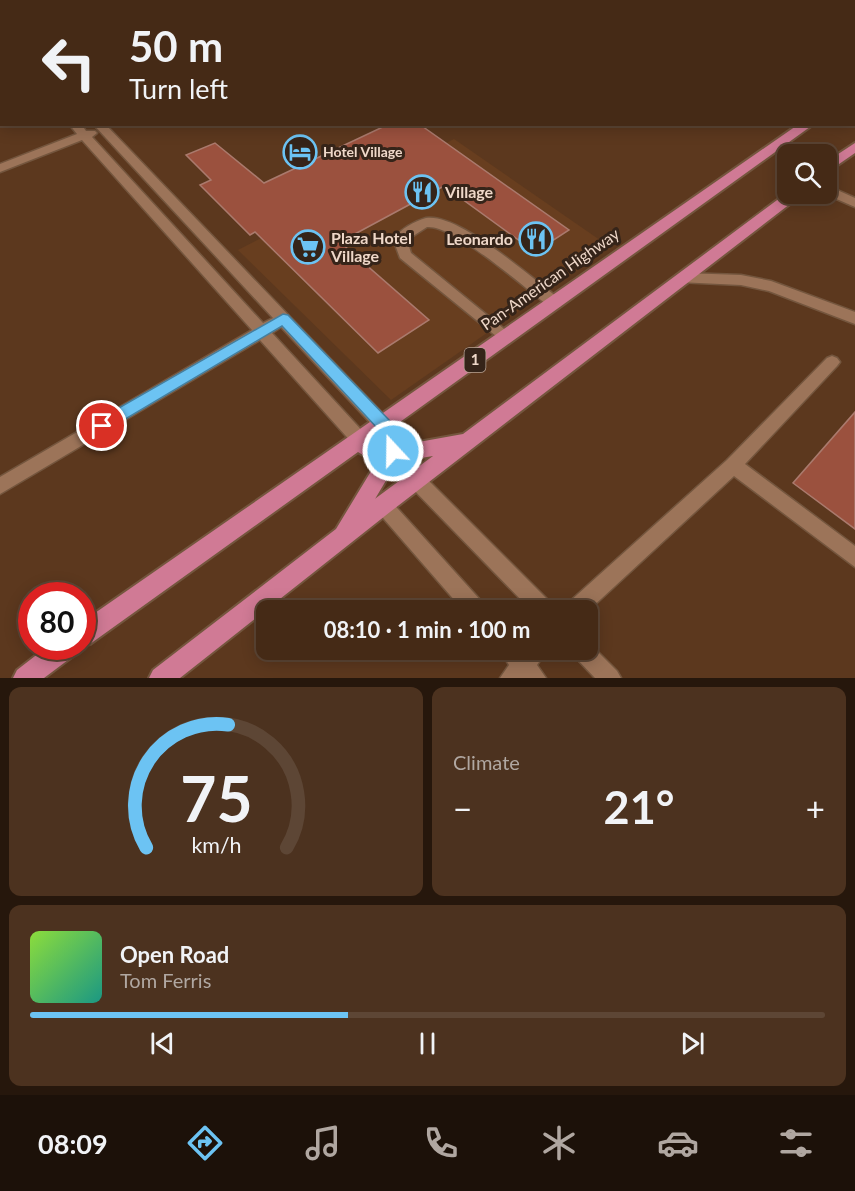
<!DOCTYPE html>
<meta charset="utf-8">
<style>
:root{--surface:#452a16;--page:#4c321f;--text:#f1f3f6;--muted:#b0a7a1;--line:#5d4635;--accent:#6cc3f3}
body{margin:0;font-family:Lato,sans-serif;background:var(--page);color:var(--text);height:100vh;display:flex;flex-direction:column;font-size:22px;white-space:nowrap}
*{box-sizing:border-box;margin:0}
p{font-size:20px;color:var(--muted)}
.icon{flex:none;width:33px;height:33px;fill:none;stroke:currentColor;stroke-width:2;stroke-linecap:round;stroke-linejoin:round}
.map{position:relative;height:678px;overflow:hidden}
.drawer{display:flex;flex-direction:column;gap:9px;padding:9px;background:#26170c;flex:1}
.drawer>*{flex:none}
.guide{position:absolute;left:0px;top:0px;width:855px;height:126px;box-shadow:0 3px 15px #0003,0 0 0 2px var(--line);background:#452a16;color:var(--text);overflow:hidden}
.buttons{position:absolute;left:777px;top:144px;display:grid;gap:12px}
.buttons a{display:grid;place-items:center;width:60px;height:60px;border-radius:12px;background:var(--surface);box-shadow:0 3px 15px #0003,0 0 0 2px var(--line);font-size:30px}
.speed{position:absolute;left:18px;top:582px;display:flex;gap:12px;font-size:30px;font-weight:700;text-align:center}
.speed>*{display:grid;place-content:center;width:78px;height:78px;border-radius:50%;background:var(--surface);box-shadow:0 3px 15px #0003,0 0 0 2px var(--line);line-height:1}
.speed .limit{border:9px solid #d22;background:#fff;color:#111}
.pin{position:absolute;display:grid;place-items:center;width:51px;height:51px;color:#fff;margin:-26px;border:3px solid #fff;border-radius:50%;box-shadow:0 2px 6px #0007}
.me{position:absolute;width:66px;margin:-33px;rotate:339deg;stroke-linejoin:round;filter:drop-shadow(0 0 4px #0008)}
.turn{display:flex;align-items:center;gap:21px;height:126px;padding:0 30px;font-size:27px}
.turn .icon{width:78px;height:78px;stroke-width:2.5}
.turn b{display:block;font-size:42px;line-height:51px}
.big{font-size:45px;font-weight:700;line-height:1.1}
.drawer .widget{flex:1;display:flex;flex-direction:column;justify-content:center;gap:9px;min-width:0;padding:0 21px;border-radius:12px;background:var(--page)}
.drawer .dial{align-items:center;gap:0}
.dial svg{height:156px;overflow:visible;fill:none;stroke:var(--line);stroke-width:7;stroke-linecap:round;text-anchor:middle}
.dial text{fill:var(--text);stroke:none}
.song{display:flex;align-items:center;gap:18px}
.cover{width:72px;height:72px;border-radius:9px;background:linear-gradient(135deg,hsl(90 70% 55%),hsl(170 70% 35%))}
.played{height:6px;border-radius:3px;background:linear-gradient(90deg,var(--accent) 40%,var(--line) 40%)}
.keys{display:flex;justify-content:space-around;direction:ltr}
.heat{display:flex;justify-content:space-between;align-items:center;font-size:33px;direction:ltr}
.drawer .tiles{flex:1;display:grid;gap:9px;grid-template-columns:1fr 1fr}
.widget:last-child{grid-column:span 2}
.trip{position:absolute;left:256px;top:600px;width:342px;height:60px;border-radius:12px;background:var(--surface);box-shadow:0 3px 15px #0003,0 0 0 2px var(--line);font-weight:700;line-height:60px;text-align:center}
.dock{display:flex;height:96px;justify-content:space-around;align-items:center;background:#1c1109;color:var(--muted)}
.dock .icon{width:42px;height:42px}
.dock .selected{color:var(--accent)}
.dock b{font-size:27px;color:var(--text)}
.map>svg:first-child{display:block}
.built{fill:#683e1f}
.building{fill:#9b513e;stroke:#aa7a6d;stroke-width:1.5}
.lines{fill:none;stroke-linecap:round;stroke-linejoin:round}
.service-casing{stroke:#74563e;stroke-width:3}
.minor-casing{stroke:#74563e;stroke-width:3}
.trunk-casing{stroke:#74563e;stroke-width:4}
.service{fill:#9c7459;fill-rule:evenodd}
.minor{fill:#9c7459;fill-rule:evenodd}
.trunk{fill:#d07a95;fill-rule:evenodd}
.route{fill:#6cc3f3;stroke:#467f9e;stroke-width:1.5}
.labels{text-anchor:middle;stroke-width:6;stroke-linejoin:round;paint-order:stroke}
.far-poi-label{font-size:14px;font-weight:bold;fill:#efd8c9;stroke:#352419;text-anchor:start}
.shield{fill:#352419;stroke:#b7a294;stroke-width:1.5}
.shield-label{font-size:15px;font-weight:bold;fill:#efd8c9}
.poi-label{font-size:16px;font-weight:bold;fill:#efd8c9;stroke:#352419;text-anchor:start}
.street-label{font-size:16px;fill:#efd8c9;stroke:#352419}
</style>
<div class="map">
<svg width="855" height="678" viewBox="0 0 855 678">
<rect width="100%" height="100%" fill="#5c381e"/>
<path class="built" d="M454,139L610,247L391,400L238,250Z"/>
<path class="building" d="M389,124H419L569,230L535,252L444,186L340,242L429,320L378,353L255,232L250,235L200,185L211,180L186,155L215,143L264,183Z
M855,412V529L793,483Z"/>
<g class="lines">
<g class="service-casing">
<path id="service" d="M826,185L855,198V207L825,194Z
M426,218C460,213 532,279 560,299L562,303L560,307H550C526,289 453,224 427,227L407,240L411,253L514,337L512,341H502L400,258L393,239C402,228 413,222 426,218Z
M683,273L741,275L771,281L855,312V324L769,291L741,285L678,282L676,278Z
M832,356L837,358L840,362L837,366L745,464L855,546V567L734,476L588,611L565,610L568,603L727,460L827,358Z
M416,472L422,474L551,603L554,610H531L410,486L407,480L410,474Z
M383,497L389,499L483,603L486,610H463L377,511L374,505L377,499Z
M588,642L617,671L621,678H595L575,657L572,650H588Z
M500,650H547L537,665L546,678H500L509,665Z"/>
</g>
<g class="minor-casing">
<path id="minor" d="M213,0H225L212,2Z
M0,16L2,17V23L0,22Z
M0,41H2V49L0,48Z
M0,67H2L0,74Z
M69,124H81L86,131H95L97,133L92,137L263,323L273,318L93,124H105L389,420L391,425L389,430L383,432L377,430L281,327L272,333L366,435L368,440L366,445L360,447L354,445L260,340L0,494V477L252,330L82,140L0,172V164L77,134Z"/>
</g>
<g class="trunk-casing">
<path id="trunk" d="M799,124H814L393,427L402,445L463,434L788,192L800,194L799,197L390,512L180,678H149L153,670L336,529L376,463L358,452L90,644L82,647L80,646H82V622ZM380,436L383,448L373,442ZM433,456L376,498L375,499L397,462Z
M855,143V153L826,173V162Z
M48,646H79L76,654L44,678H13L17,670Z"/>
</g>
<use href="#service" class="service"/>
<use href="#minor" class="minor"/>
<use href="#trunk" class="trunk"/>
</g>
<path class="route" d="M283,314L288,315L389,420L401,443L398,456H387L385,443L378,429L282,326L107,430H96L94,426L96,421Z"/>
<defs>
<g id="hotel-ring" transform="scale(1.725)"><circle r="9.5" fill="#352419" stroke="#6cc3f3" stroke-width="1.5"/><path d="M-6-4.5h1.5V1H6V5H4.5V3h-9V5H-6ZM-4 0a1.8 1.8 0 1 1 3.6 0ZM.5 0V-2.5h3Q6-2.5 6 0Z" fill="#6cc3f3"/></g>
<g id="restaurant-ring" transform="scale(1.725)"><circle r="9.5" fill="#352419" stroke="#6cc3f3" stroke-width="1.5"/><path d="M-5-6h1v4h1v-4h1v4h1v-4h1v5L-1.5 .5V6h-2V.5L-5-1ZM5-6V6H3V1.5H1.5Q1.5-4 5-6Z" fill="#6cc3f3"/></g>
<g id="supermarket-ring" transform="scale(1.725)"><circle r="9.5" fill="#352419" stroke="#6cc3f3" stroke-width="1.5"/><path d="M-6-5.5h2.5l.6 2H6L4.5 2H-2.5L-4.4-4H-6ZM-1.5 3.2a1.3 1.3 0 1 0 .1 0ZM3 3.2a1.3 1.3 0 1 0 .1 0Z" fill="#6cc3f3"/></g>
</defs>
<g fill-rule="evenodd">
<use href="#hotel-ring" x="300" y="152"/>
<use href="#restaurant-ring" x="422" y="192"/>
<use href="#restaurant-ring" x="536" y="239"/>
<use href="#supermarket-ring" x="308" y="247"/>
</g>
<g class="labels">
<g class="far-poi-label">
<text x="323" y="157">Hotel Village</text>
</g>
<rect class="shield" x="464.5" y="348" width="21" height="24" rx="4.5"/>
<g class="shield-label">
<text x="475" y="365">1</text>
</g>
<g class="poi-label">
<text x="445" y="198">Village</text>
<text x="331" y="244">Plaza Hotel<tspan x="331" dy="18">Village</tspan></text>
<text x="513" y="245" text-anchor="end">Leonardo</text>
</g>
<g class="street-label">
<text transform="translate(550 279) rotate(-35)" y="6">Pan-American Highway</text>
</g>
</g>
</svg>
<div class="buttons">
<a><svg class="icon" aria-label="search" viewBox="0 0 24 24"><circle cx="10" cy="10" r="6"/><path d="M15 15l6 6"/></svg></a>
</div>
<div class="speed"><div class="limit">80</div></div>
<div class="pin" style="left:102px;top:426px;background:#d93025"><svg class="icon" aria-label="arrive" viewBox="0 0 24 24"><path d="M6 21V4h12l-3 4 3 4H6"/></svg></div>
<svg class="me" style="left:393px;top:451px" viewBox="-20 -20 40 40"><circle r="17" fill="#6cc3f3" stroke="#fff" stroke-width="3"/><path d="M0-11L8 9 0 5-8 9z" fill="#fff"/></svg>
<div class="trip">08:10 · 1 min · 100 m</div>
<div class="guide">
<div class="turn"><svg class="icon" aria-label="left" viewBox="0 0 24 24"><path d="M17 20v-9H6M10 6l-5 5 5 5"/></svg><div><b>50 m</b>Turn left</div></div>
</div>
</div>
<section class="drawer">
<div class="tiles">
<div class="widget dial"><svg viewBox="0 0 100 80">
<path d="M14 69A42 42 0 1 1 86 69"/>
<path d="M14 69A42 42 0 0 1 56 6" stroke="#6cc3f3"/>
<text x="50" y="56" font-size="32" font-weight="700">75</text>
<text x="50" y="72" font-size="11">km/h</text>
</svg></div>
<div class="widget"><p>Climate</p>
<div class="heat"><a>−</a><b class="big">21°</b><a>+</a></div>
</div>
<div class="widget">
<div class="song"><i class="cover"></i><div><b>Open Road</b><p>Tom Ferris</p></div></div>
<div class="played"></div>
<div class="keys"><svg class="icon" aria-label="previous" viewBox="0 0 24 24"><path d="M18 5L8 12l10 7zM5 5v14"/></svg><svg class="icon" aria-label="pause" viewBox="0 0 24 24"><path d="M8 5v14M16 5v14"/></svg><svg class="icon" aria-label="next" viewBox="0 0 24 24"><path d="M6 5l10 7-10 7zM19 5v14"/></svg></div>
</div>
</div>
</section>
<nav class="dock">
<b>08:09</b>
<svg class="icon selected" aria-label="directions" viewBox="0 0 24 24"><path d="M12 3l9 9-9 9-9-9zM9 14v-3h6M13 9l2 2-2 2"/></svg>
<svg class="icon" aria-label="music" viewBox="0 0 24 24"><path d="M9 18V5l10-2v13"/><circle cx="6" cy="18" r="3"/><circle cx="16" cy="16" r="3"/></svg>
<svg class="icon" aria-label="phone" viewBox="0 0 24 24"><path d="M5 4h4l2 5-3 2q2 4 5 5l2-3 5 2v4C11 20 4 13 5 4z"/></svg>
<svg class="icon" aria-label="climate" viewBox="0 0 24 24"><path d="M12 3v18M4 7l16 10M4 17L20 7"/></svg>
<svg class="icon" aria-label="car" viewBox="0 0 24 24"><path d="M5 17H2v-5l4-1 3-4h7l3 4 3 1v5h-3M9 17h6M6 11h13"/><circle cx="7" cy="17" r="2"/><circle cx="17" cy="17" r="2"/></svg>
<svg class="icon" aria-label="filters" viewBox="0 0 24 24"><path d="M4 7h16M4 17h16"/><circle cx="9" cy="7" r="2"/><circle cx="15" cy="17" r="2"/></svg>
</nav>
